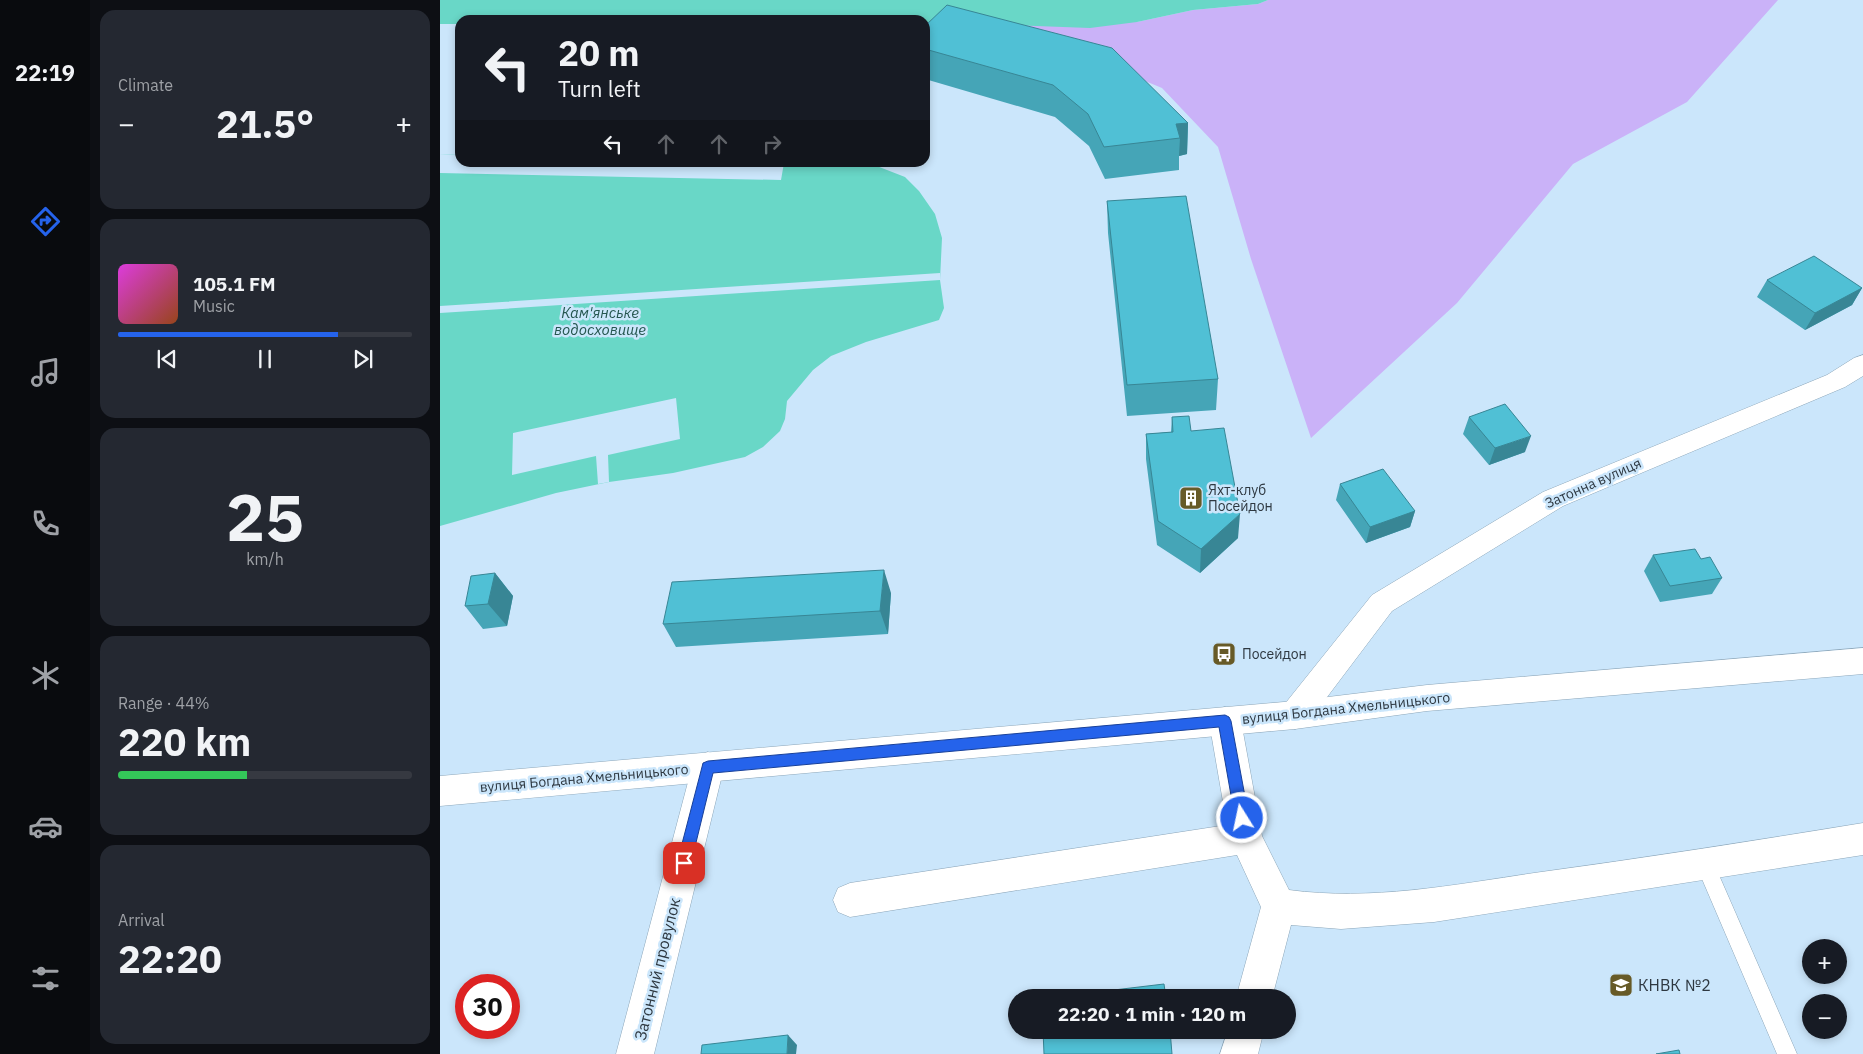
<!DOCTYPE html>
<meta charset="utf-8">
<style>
:root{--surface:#171b24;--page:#242831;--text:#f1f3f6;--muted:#9ea1a6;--line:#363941;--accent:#2563eb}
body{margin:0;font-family:"IBM Plex Sans",sans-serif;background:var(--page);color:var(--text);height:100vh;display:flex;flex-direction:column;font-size:19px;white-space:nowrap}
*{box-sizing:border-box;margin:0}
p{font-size:16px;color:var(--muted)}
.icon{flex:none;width:28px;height:28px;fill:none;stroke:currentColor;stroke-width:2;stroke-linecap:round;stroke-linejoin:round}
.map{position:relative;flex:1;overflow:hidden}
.drawer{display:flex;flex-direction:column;gap:10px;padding:10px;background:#0d0f14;width:350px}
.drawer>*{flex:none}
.hud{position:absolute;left:15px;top:15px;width:475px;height:152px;border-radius:15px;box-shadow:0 2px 8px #0003;background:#171b24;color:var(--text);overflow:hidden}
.fabs{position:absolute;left:1362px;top:939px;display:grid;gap:10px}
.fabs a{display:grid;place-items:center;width:45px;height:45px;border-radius:50%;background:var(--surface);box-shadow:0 2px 8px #0003;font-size:25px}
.speed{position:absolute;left:15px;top:974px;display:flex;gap:10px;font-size:25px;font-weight:700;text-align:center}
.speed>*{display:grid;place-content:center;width:65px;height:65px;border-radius:50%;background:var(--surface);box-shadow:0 2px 8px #0003;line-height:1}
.speed .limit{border:8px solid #d22;background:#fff;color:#111}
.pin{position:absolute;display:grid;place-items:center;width:42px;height:42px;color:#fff;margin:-21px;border-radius:10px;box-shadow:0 2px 8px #0006}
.me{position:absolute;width:55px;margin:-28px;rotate:350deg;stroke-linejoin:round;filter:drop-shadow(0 0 4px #0008)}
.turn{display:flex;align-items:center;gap:18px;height:105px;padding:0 20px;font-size:22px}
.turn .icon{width:65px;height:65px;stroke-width:2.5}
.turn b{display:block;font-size:35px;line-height:42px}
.lanes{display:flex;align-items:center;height:48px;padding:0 20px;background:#0003;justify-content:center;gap:25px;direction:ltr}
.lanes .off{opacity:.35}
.big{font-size:38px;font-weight:700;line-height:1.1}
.drawer .card{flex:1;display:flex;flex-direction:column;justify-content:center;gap:8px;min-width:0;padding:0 18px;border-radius:15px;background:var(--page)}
.drawer .dial{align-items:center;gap:0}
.dial b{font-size:65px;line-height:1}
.song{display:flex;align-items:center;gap:15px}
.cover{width:60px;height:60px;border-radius:8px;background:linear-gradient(135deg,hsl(300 70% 55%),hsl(20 70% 35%))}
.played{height:5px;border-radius:2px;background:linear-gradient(90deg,var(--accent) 75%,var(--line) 75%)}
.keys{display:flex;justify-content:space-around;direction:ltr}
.heat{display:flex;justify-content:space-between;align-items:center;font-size:28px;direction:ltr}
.charge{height:8px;border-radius:4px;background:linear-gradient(90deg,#34c759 44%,var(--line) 0)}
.trip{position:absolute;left:568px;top:989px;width:288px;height:50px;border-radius:25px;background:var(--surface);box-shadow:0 2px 8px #0003;font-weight:700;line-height:50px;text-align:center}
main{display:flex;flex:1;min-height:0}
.menu{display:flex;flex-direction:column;width:90px;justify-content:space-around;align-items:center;background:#090b0e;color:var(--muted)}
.menu .icon{width:35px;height:35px}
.menu .current{color:var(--accent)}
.menu b{font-size:22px;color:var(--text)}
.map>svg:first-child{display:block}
.green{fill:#cab2f8}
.water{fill:#69d7c7}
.pier{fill:#cbe6fb}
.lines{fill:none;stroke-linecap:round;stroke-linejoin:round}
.lane-casing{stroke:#8ca6b9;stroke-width:1}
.street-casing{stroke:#8ca6b9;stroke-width:1}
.secondary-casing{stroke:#8ca6b9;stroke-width:1}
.lane{fill:#fff;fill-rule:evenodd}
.street{fill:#fff;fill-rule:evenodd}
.secondary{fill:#fff;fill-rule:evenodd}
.wall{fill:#45a5b7}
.shaded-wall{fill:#388695}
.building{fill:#50c0d5;stroke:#388695}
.route{fill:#2563eb;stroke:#184099}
.labels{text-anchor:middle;stroke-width:5;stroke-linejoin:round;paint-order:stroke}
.street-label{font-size:14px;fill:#2e3841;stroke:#cbe6fb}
.poi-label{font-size:14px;fill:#2e3841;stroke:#cbe6fb;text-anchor:start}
.water-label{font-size:15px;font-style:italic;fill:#25564f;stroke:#cbe6fb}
.near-street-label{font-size:16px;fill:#2e3841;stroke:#cbe6fb}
.near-poi-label{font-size:16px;fill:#2e3841;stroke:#cbe6fb;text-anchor:start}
</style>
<main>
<nav class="menu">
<b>22:19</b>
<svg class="icon current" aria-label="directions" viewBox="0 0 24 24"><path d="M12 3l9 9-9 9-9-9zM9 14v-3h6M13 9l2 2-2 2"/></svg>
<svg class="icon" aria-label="music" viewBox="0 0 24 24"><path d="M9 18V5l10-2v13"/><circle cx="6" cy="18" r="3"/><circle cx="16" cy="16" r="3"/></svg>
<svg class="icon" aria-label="phone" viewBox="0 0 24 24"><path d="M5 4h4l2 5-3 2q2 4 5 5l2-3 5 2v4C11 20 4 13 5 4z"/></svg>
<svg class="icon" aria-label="climate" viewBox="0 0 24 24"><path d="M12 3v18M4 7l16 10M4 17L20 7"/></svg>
<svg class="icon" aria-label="car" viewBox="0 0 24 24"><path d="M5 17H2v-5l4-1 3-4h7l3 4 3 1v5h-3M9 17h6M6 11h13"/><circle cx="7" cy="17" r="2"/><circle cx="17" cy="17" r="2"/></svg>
<svg class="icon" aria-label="filters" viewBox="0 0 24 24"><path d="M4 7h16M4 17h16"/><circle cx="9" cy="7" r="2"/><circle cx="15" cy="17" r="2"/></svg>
</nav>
<section class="drawer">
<div class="card"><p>Climate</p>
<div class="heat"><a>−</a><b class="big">21.5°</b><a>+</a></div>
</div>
<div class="card">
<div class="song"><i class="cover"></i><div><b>105.1 FM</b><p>Music</p></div></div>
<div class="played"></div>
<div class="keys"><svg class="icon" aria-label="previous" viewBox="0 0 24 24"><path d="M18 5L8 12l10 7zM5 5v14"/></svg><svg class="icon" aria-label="pause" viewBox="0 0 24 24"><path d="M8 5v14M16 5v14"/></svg><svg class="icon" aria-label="next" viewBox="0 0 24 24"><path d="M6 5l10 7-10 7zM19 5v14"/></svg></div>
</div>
<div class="card dial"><b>25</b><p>km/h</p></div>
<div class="card"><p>Range · 44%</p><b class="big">220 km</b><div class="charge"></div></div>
<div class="card"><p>Arrival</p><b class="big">22:20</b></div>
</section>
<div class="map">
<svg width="1423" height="1054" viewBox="0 0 1423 1054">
<rect width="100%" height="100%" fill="#cbe6fb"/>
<path class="green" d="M828,0H1338L1247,102L1133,164L1017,303L871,438L811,259L778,147L722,88L630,50L504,23L697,22L753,10L818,4Z"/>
<path class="water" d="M0,0H828L818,4L753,10L697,22L650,28L485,22V20H20V24H0Z
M0,154L20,155V162L429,163L465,177L479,191L495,214L502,238L500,280L504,308L499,320L426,342L391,356L373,370L347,401L345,419L340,431L323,447L305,457L233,473L169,482L116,493L0,526Z"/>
<path class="pier" d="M0,154L20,155V162L344,163L341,180L0,173Z
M500,273V280L0,313V306Z
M236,398L240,439L168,455L169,482L158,484L156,456L72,475L73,433Z"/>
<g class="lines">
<g class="lane-casing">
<path id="lane" d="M1265,856L1272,859L1357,1054H1337L1256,865L1258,859Z"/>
</g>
<g class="street-casing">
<path id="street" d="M1423,355V376L1405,387L1123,506L952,611L866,725L855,729L844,725L840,715L844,705L932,595L1103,492L1387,375L1414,358Z
M785,707L796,711L801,721L822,836L849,890C931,901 1013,885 1094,873C1204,858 1313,841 1423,823V855L994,922L901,929L851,925L832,998H796L821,907L797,855L410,917L398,912L393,900L398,888L410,883L787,825L769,721L774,711Z
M268,752L279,757L284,767L214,1054H176L252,767L257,757Z
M788,1030H824L818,1054H780Z"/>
</g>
<g class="secondary-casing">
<path id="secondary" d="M1423,648V674L987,711L855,729L0,806V776L855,701L987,685Z"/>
</g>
<use href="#lane" class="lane"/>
<use href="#street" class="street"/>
<use href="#secondary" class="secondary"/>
</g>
<path class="wall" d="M485,26L748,123L747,154L739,156V170L665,179L649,146L615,117L485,79Z
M667,201L778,379L776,410L687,416L668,233Z
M1327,280L1422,288L1412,305L1365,330L1317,297Z
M732,417L751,431L798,538L760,573L717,545L706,459V434L731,432Z
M1029,417L1085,452L1049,465L1023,434Z
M900,484L975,511L970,527L926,543L896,500Z
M1213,555L1261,559L1282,578L1272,594L1220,602L1204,571Z
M55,573L73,596L67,626L43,629L25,606Z
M451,593L448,634L236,647L223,624Z"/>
<path class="shaded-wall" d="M748,123L747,154L739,156L740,138L736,124Z
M1422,288L1412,305L1365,330L1375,313Z
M1091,436L1085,452L1049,465L1055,448Z
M975,511L970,527L926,543L930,527Z
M800,514L798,538L760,573L761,549Z
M444,570L451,593L448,634L440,611Z
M55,573L73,596L67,626L48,604Z
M348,1035L357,1045L356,1054H347Z"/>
<path class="building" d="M507,5L672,48L748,123L736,124L740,138L664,147L648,114L613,85L485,49V26Z
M746,196L778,379L687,385L667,201Z
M1374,256L1422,288L1375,313L1327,280Z
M1065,404L1091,436L1055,448L1029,417Z
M749,416L751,431L784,428L800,514L761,549L718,521L706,434L733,432L732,417Z
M943,469L975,511L930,527L900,484Z
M1255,549L1261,559L1270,557L1282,578L1230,586L1213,555Z
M444,570L440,611L223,624L232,582Z
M55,573L48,604L25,606L31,576Z
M724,984L726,998H607Z
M603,1030H730L732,1054H604Z
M348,1035L347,1054H261L262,1045Z
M1239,1050L1240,1054H1216Z"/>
<path class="route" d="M785,715L789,717L791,721L809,818L807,823L802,825L797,823L795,818L779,727L273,773L251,863L249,868L244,869L239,868L237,863L262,767L263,763L268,761Z"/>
<defs>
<g id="building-square" transform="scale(1.25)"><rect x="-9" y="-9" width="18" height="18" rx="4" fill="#675a27" stroke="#cbe6fb"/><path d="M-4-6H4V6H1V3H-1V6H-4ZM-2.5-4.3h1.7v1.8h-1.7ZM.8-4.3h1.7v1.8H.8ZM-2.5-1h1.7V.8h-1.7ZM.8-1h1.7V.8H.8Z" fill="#fff"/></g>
<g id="bus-square" transform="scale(1.25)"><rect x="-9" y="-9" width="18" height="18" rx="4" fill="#675a27" stroke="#cbe6fb"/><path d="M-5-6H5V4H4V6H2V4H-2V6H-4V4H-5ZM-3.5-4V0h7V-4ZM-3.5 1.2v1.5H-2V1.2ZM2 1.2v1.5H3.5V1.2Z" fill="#fff"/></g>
<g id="school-square" transform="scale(1.25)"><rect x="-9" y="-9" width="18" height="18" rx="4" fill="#675a27" stroke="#cbe6fb"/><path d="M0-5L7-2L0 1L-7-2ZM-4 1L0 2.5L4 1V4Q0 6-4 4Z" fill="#fff"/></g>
</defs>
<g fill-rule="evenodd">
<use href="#building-square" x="751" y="498"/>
<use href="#bus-square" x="784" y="654"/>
<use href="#school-square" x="1181" y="985"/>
</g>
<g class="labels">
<g class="street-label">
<text transform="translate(1153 483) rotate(-24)" y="5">Затонна вулиця</text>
<text transform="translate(906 708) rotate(-6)" y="5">вулиця Богдана Хмельницького</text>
<text transform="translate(144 778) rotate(-5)" y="5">вулиця Богдана Хмельницького</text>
</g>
<g class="poi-label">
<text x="768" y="495">Яхт-клуб<tspan x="768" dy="16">Посейдон</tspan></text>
<text x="802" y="659">Посейдон</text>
</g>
<g class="water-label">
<text x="160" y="318">Кам'янське<tspan x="160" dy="17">водосховище</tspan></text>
</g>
<g class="near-street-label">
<text transform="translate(217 969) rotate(-76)" y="6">Затонний провулок</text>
</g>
<g class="near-poi-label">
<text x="1198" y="991">КНВК №2</text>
</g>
</g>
</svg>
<div class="fabs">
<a>+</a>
<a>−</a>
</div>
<div class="speed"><div class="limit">30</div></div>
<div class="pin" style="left:244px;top:863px;background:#d93025"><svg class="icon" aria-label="arrive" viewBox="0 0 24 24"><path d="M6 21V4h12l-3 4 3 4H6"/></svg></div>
<svg class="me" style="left:802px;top:818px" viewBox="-20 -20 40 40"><circle r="17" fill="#2563eb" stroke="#fff" stroke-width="3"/><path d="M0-11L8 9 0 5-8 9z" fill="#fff"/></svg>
<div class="trip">22:20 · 1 min · 120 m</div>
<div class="hud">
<div class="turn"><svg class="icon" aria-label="left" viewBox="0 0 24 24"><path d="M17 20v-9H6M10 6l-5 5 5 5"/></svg><div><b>20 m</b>Turn left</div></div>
<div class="lanes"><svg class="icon" aria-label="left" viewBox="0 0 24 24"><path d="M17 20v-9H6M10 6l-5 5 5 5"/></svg><svg class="icon off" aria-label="ahead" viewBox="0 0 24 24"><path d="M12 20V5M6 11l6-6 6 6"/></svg><svg class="icon off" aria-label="ahead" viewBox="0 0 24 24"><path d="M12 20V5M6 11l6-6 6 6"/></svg><svg class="icon off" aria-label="right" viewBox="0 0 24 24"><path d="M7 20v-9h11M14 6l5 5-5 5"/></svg></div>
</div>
</div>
</main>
